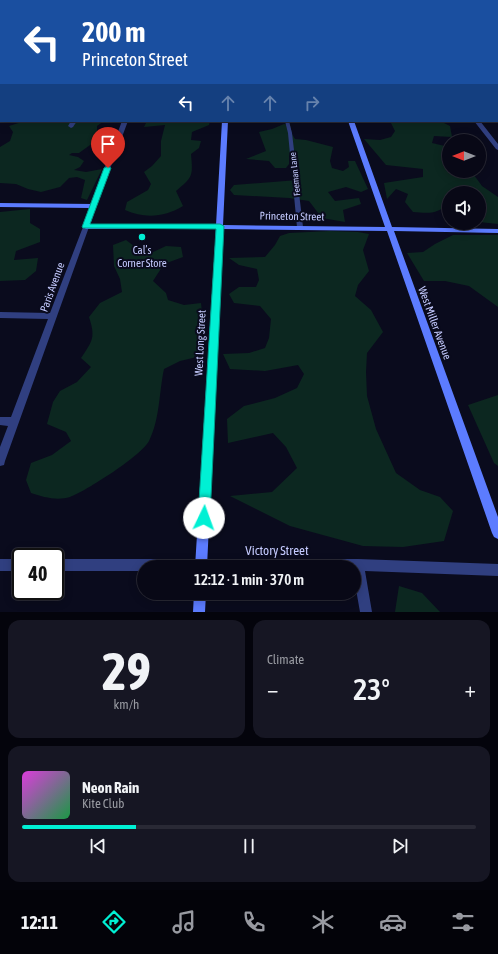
<!DOCTYPE html>
<meta charset="utf-8">
<style>
:root{--surface:#080816;--page:#161623;--text:#f1f3f6;--muted:#989aa1;--line:#292935;--accent:#00f0d4}
body{margin:0;font-family:"Asap Condensed",sans-serif;background:var(--page);color:var(--text);height:100vh;display:flex;flex-direction:column;font-size:15px;white-space:nowrap}
*{box-sizing:border-box;margin:0}
p{font-size:13px;color:var(--muted)}
.icon{flex:none;width:22px;height:22px;fill:none;stroke:currentColor;stroke-width:2;stroke-linecap:round;stroke-linejoin:round}
.map{position:relative;height:612px;overflow:hidden}
.panel{display:flex;flex-direction:column;gap:8px;padding:8px;background:#04040c;flex:1}
.panel>*{flex:none}
.banner{position:absolute;left:0px;top:0px;width:498px;height:122px;box-shadow:0 2px 10px #0003,0 0 0 1px var(--line);background:#1a4fa0;color:#fff;overflow:hidden}
.needle{width:26px;rotate:270deg}
.buttons{position:absolute;left:442px;top:134px;display:grid;gap:8px}
.buttons a{display:grid;place-items:center;width:44px;height:44px;border-radius:50%;background:var(--surface);box-shadow:0 2px 10px #0003,0 0 0 1px var(--line);font-size:20px}
.speed{position:absolute;left:12px;top:548px;display:flex;gap:8px;font-size:20px;font-weight:700;text-align:center}
.speed>*{display:grid;place-content:center;width:52px;height:52px;border-radius:50%;background:var(--surface);box-shadow:0 2px 10px #0003,0 0 0 1px var(--line);line-height:1}
.speed .limit{border:2px solid #111;border-radius:6px;background:#fff;color:#111}
.pin{position:absolute;display:grid;place-items:center;width:34px;height:34px;color:#fff;margin:-41px -17px;border-radius:50% 50% 50% 0;rotate:-45deg;box-shadow:0 0 4px #0007}
.pin .icon{rotate:45deg}
.me{position:absolute;width:44px;margin:-22px;rotate:3deg;stroke-linejoin:round;filter:drop-shadow(0 0 3px #0008)}
.turn{display:flex;align-items:center;gap:14px;height:84px;padding:0 16px;font-size:18px}
.turn .icon{width:52px;height:52px;stroke-width:2.5}
.turn b{display:block;font-size:28px;line-height:34px}
.lanes{display:flex;align-items:center;height:38px;padding:0 16px;background:#0003;justify-content:center;gap:20px;direction:ltr}
.lanes .off{opacity:.35}
.big{font-size:30px;font-weight:600;line-height:1.1}
.panel .tile{flex:1;display:flex;flex-direction:column;justify-content:center;gap:6px;min-width:0;padding:0 14px;border-radius:12px;background:var(--page)}
.panel .dial{align-items:center;gap:0}
.dial b{font-size:52px;line-height:1}
.song{display:flex;align-items:center;gap:12px}
.cover{width:48px;height:48px;border-radius:6px;background:linear-gradient(135deg,hsl(300 70% 55%),hsl(140 70% 35%))}
.played{height:4px;border-radius:2px;background:linear-gradient(90deg,var(--accent) 25%,var(--line) 25%)}
.keys{display:flex;justify-content:space-around;direction:ltr}
.heat{display:flex;justify-content:space-between;align-items:center;font-size:22px;direction:ltr}
.panel .tiles{flex:1;display:grid;gap:8px;grid-template-columns:1fr 1fr}
.tile:last-child{grid-column:span 2}
.trip{position:absolute;left:137px;top:560px;width:224px;height:40px;border-radius:20px;background:var(--surface);box-shadow:0 2px 10px #0003,0 0 0 1px var(--line);font-weight:600;line-height:40px;text-align:center}
.tabs{display:flex;height:64px;justify-content:space-around;align-items:center;background:#030309;color:var(--muted)}
.tabs .icon{width:28px;height:28px}
.tabs .current{color:var(--accent)}
.tabs b{font-size:18px;color:var(--text)}
.map>svg:first-child{display:block}
.green{fill:#0c2720}
.lines{fill:none;stroke-linecap:round;stroke-linejoin:round}
.lane{fill:#303f80;fill-rule:evenodd}
.street{fill:#303f80;fill-rule:evenodd}
.secondary{fill:#5c7cff;fill-rule:evenodd}
.rail-casing{stroke:#00f0d4;stroke-width:2}
.rail{stroke:#0a0b1d;stroke-width:1.5;stroke-dasharray:4;stroke-linecap:butt}
.wall{fill:#20224c}
.building{fill:#323460;stroke:#494c79}
.route{fill:#00f0d4;stroke:#009c8a}
.poi-dot{fill:#00f0d4;stroke:#0a0b1d;stroke-width:1.5}
.labels{text-anchor:middle;stroke-width:4;stroke-linejoin:round;paint-order:stroke}
.far-street-label{font-size:9px;fill:#c5cbff;stroke:#0a0b1d}
.street-label{font-size:11px;fill:#c5cbff;stroke:#0a0b1d}
.poi-label{font-size:11px;fill:#c5cbff;stroke:#0a0b1d}
.near-street-label{font-size:13px;fill:#c5cbff;stroke:#0a0b1d}
</style>
<div class="map">
<svg width="498" height="612" viewBox="0 0 498 612">
<rect width="100%" height="100%" fill="#0a0b1d"/>
<path class="green" d="M25,121H104L97,126V140L79,153H72L69,155L78,157L84,161L80,167L74,170L86,172L102,169L87,200L81,198L85,180L77,177L69,178L60,187L41,192L28,189L16,184L0,183V147L10,141L13,132L9,126Z
M147,121H210L209,125L192,132L191,140L201,141L199,148L191,154C193,176 193,177 176,191L183,206C165,217 145,219 125,210L127,202L148,190L151,184L144,172L152,166L161,156V141L165,125L144,127Z
M390,121H429L430,123H444L450,126L452,137L434,136L432,143L449,147V171H471L482,186L498,197V224L479,222V193H449V205L447,204C437,215 427,213 413,212L405,202L408,194L396,189L387,199L384,183L423,177V169L386,165L364,139L380,140L391,137L395,131Z
M284,124L290,125L292,134L295,139L306,140L333,147L330,161L332,168L343,171L349,167L348,161H355L368,189L361,192L346,187L328,192L335,201L359,198L361,204L343,210L345,222L322,218L309,201L289,198L234,195L230,190L234,185L298,180L300,172L297,157L289,155V164L286,168H275L269,161L246,159L266,151L259,132L272,129Z
M30,209V223L40,229V242L16,251L14,260L38,258L36,271L25,280L0,281V212Z
M330,231L358,232L369,234L363,250L369,271L358,285L355,296L371,310L383,332L367,353L366,372L367,396L376,429L396,473L420,490L440,497L453,511L444,541L403,547L363,546L290,526L230,496L272,492L297,468L286,447L273,433L228,443L227,419L244,406L275,398L297,388L304,374L298,365L265,371L230,369L223,354L249,353L265,348L269,338L271,319L260,306L234,303L229,294L239,287H256L259,280L257,269L239,265L229,258L265,257L275,245L280,236L289,233Z
M453,235H498V307L469,286L445,281H424L407,253L423,252L435,244Z
M126,240L134,246L137,256L151,253L166,246L181,247L183,257L164,264L153,281L166,293L168,300L184,305L201,303L204,332L197,357L180,361L164,369C159,392 160,419 149,441C141,456 86,491 70,497C57,501 43,497 31,493L26,480L31,463L52,455L71,441L66,432L47,424L53,402L60,391L77,382L91,367L81,358C92,341 96,338 89,317L100,303L122,292L120,279L114,266L113,245Z
M498,395V466L494,463L468,405Z
M399,586L422,593L440,612H395Z"/>
<g class="lines">
<path class="lane" d="M141,0H143V1H141Z
M498,0V2L496,1Z
M497,11H498V13H497Z
M285,121H289L292,133L303,227L300,229L297,227L288,133Z"/>
<path class="street" d="M237,0H241V1H237Z
M0,26H1L0,29Z
M71,121H77L73,127L71,128L68,126Z
M122,121H128L96,206L93,208L91,207L90,206Z
M474,121H480L498,144V150L496,149Z
M86,225L89,227L5,461L4,465L0,466V447L8,426L0,425V417H11L48,319L0,318V312L50,313L83,227Z
M0,559H21V571H0Z
M55,559H358L498,564V576L365,571L372,612H360L354,578V567H144V571H55Z"/>
<path class="secondary" d="M16,0L28,1H14Z
M35,0H72L74,1H33Z
M308,0H312V1H308Z
M0,6H1V8H0Z
M497,28H498V31H497Z
M497,81H498V83H497Z
M222,121H228L223,225L385,227L348,121H354L392,227L498,229V233L394,231L498,517V539L494,537L492,533L387,231L223,229L207,567H195L216,229H86L83,227L89,208L0,207V203L93,204L96,206L90,225H216Z
M194,593H206L205,612H193Z"/>
<g class="rail-casing">
<path id="rail" d="M400,0L406,1"/>
</g>
<use href="#rail" class="rail"/>
</g>
<path class="wall" d="M285,0H307V1H285Z"/>
<path class="building" d="M151,0H161V1H150Z
M292,0H307V1H293Z
M367,0H374L375,1H367Z
M379,0H387L390,1H379Z"/>
<path class="route" d="M108,166L111,168L90,224H220L224,226L210,518L209,523L204,525L199,523L198,518L216,229L83,228L82,227L104,168Z"/>
<circle class="poi-dot" cx="142" cy="237" r="4"/>
<g class="labels">
<g class="far-street-label">
<text transform="translate(295 174) rotate(-96)" y="3">Feeman Lane</text>
</g>
<g class="street-label">
<text transform="translate(292 216) rotate(1)" y="4">Princeton Street</text>
<text transform="translate(52 287) rotate(-70)" y="4">Paris Avenue</text>
<text transform="translate(435 323) rotate(70)" y="4">West Miller Avenue</text>
<text transform="translate(200 343) rotate(-87)" y="4">West Long Street</text>
</g>
<g class="poi-label">
<text x="142" y="254">Cal’s<tspan x="142" dy="13">Corner Store</tspan></text>
</g>
<g class="near-street-label">
<text x="277" y="555">Victory Street</text>
</g>
</g>
</svg>
<div class="buttons">
<a><svg class="needle" viewBox="-14 -14 28 28"><path d="M0-13l5 13h-10z" fill="#e53935"/><path d="M0 13l5-13h-10z" fill="#989aa1"/></svg></a>
<a><svg class="icon" aria-label="sound" viewBox="0 0 24 24"><path d="M4 9h4l5-4v14l-5-4H4zM17 9q2 3 0 6"/></svg></a>
</div>
<div class="speed"><div class="limit">40</div></div>
<div class="pin" style="left:108px;top:168px;background:#d93025"><svg class="icon" aria-label="arrive" viewBox="0 0 24 24"><path d="M6 21V4h12l-3 4 3 4H6"/></svg></div>
<svg class="me" style="left:204px;top:518px" viewBox="-20 -20 40 40"><circle r="19" fill="#fff"/><path d="M0-13L10 11 0 6-10 11z" fill="#00f0d4"/></svg>
<div class="trip">12:12 · 1 min · 370 m</div>
<div class="banner">
<div class="turn"><svg class="icon" aria-label="left" viewBox="0 0 24 24"><path d="M17 20v-9H6M10 6l-5 5 5 5"/></svg><div><b>200 m</b>Princeton Street</div></div>
<div class="lanes"><svg class="icon" aria-label="left" viewBox="0 0 24 24"><path d="M17 20v-9H6M10 6l-5 5 5 5"/></svg><svg class="icon off" aria-label="ahead" viewBox="0 0 24 24"><path d="M12 20V5M6 11l6-6 6 6"/></svg><svg class="icon off" aria-label="ahead" viewBox="0 0 24 24"><path d="M12 20V5M6 11l6-6 6 6"/></svg><svg class="icon off" aria-label="right" viewBox="0 0 24 24"><path d="M7 20v-9h11M14 6l5 5-5 5"/></svg></div>
</div>
</div>
<section class="panel">
<div class="tiles">
<div class="tile dial"><b>29</b><p>km/h</p></div>
<div class="tile"><p>Climate</p>
<div class="heat"><a>−</a><b class="big">23°</b><a>+</a></div>
</div>
<div class="tile">
<div class="song"><i class="cover"></i><div><b>Neon Rain</b><p>Kite Club</p></div></div>
<div class="played"></div>
<div class="keys"><svg class="icon" aria-label="previous" viewBox="0 0 24 24"><path d="M18 5L8 12l10 7zM5 5v14"/></svg><svg class="icon" aria-label="pause" viewBox="0 0 24 24"><path d="M8 5v14M16 5v14"/></svg><svg class="icon" aria-label="next" viewBox="0 0 24 24"><path d="M6 5l10 7-10 7zM19 5v14"/></svg></div>
</div>
</div>
</section>
<nav class="tabs">
<b>12:11</b>
<svg class="icon current" aria-label="directions" viewBox="0 0 24 24"><path d="M12 3l9 9-9 9-9-9zM9 14v-3h6M13 9l2 2-2 2"/></svg>
<svg class="icon" aria-label="music" viewBox="0 0 24 24"><path d="M9 18V5l10-2v13"/><circle cx="6" cy="18" r="3"/><circle cx="16" cy="16" r="3"/></svg>
<svg class="icon" aria-label="phone" viewBox="0 0 24 24"><path d="M5 4h4l2 5-3 2q2 4 5 5l2-3 5 2v4C11 20 4 13 5 4z"/></svg>
<svg class="icon" aria-label="climate" viewBox="0 0 24 24"><path d="M12 3v18M4 7l16 10M4 17L20 7"/></svg>
<svg class="icon" aria-label="car" viewBox="0 0 24 24"><path d="M5 17H2v-5l4-1 3-4h7l3 4 3 1v5h-3M9 17h6M6 11h13"/><circle cx="7" cy="17" r="2"/><circle cx="17" cy="17" r="2"/></svg>
<svg class="icon" aria-label="filters" viewBox="0 0 24 24"><path d="M4 7h16M4 17h16"/><circle cx="9" cy="7" r="2"/><circle cx="15" cy="17" r="2"/></svg>
</nav>
